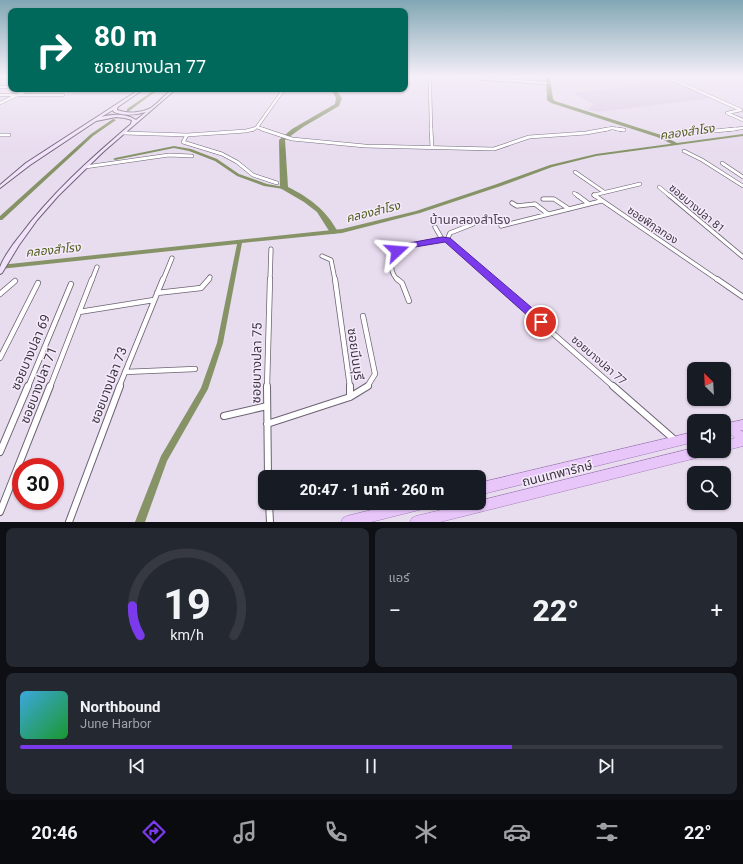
<!DOCTYPE html>
<html lang="th">
<meta charset="utf-8">
<style>
:root{--surface:#171b24;--page:#242831;--text:#f1f3f6;--muted:#9ea1a6;--line:#363941;--accent:#7c3aed}
body{margin:0;font-family:Roboto,"Noto Sans Thai",sans-serif;background:var(--page);color:var(--text);height:100vh;display:flex;flex-direction:column;font-size:15px;white-space:nowrap}
*{box-sizing:border-box;margin:0}
p{font-size:13px;color:var(--muted)}
.icon{flex:none;width:22px;height:22px;fill:none;stroke:currentColor;stroke-width:2;stroke-linecap:round;stroke-linejoin:round}
.map{position:relative;height:522px;overflow:hidden}
.drawer{display:flex;flex-direction:column;gap:6px;padding:6px;background:#0d0f14;flex:1}
.drawer>*{flex:none}
.hud{position:absolute;left:8px;top:8px;width:400px;height:84px;border-radius:8px;box-shadow:0 1px 3px #0004;background:#00695c;color:#fff;overflow:hidden}
.needle{width:26px;rotate:336deg}
.fabs{position:absolute;left:687px;top:362px;display:grid;gap:8px}
.fabs a{display:grid;place-items:center;width:44px;height:44px;border-radius:8px;background:var(--surface);box-shadow:0 1px 3px #0004;font-size:20px}
.speed{position:absolute;left:12px;top:458px;display:flex;gap:8px;font-size:20px;font-weight:700;text-align:center}
.speed>*{display:grid;place-content:center;width:52px;height:52px;border-radius:50%;background:var(--surface);box-shadow:0 1px 3px #0004;line-height:1}
.speed .limit{border:6px solid #d22;background:#fff;color:#111}
.pin{position:absolute;display:grid;place-items:center;width:34px;height:34px;color:#fff;margin:-17px;border:2px solid #fff;border-radius:50%;box-shadow:0 1px 4px #0007}
.me{position:absolute;width:44px;margin:-22px;rotate:71deg;stroke-linejoin:round;filter:drop-shadow(0 0 3px #0008)}
.turn{display:flex;align-items:center;gap:14px;height:84px;padding:0 20px;font-size:18px}
.turn .icon{width:52px;height:52px;stroke-width:2.5}
.turn b{display:block;font-size:28px;line-height:34px}
.big{font-size:30px;font-weight:800;line-height:1.1}
.drawer .card{flex:1;display:flex;flex-direction:column;justify-content:center;gap:6px;min-width:0;padding:0 14px;border-radius:8px;background:var(--page)}
.drawer .dial{align-items:center;gap:0}
.dial svg{height:104px;overflow:visible;fill:none;stroke:var(--line);stroke-width:7;stroke-linecap:round;text-anchor:middle}
.dial text{fill:var(--text);stroke:none}
.song{display:flex;align-items:center;gap:12px}
.cover{width:48px;height:48px;border-radius:6px;background:linear-gradient(135deg,hsl(200 70% 55%),hsl(130 70% 35%))}
.played{height:4px;border-radius:2px;background:linear-gradient(90deg,var(--accent) 70%,var(--line) 70%)}
.keys{display:flex;justify-content:space-around;direction:ltr}
.heat{display:flex;justify-content:space-between;align-items:center;font-size:22px;direction:ltr}
.drawer .tiles{flex:1;display:grid;gap:6px;grid-template-columns:1fr 1fr}
.card:last-child{grid-column:span 2}
.trip{position:absolute;left:258px;top:470px;width:228px;height:40px;border-radius:8px;background:var(--surface);box-shadow:0 1px 3px #0004;font-weight:800;line-height:40px;text-align:center}
.menu{display:flex;height:64px;justify-content:space-around;align-items:center;background:#090b0e;color:var(--muted)}
.menu .icon{width:28px;height:28px}
.menu .on{color:var(--accent)}
.menu b{font-size:18px;color:var(--text)}
.map>svg:first-child{display:block}
.built{fill:#ddcee6}
.lines{fill:none;stroke-linecap:round;stroke-linejoin:round}
.canal{fill:#869367;fill-rule:evenodd}
.river{fill:#869367;fill-rule:evenodd}
.street-far4-casing{stroke:#6d6373;stroke-width:3.5}
.street-far3-casing{stroke:#6d6373;stroke-width:4}
.street-far2-casing{stroke:#6d6373;stroke-width:5}
.street-far1-casing{stroke:#6d6373;stroke-width:6}
.street-casing{stroke:#6d6373;stroke-width:8}
.secondary-casing{stroke:#6d6373;stroke-width:2}
.primary-casing{stroke:#a17bb6;stroke-width:1}
.street-far4{stroke:#fff;stroke-width:2.5}
.street-far3{stroke:#fff;stroke-width:3}
.street-far2{stroke:#fff;stroke-width:3.5}
.street-far1{stroke:#fff;stroke-width:4.5}
.street{stroke:#fff;stroke-width:6}
.secondary{fill:#f3e2fc;fill-rule:evenodd}
.primary{fill:#e8c6fa;fill-rule:evenodd}
.route{fill:#7c3aed;stroke:#51269a}
.labels{text-anchor:middle;stroke-width:3;stroke-linejoin:round;paint-order:stroke}
.street-label{font-size:11px;fill:#3c373f;stroke:#f5e9fc}
.water-label{font-size:12px;font-style:italic;fill:#4d5c17;stroke:#f5e9fc}
.quarter-label{font-size:13px;fill:#4e4453;stroke:#f5e9fc}
.near-street-label{font-size:13px;fill:#3c373f;stroke:#f5e9fc}
</style>
<div class="map">
<svg width="743" height="522" viewBox="0 0 743 522">
<rect width="100%" height="100%" fill="#e8dcef"/>
<path class="built" d="M674,81L711,98L599,112L587,110L594,104L572,93Z
M77,89H133L125,95L70,94Z"/>
<g class="lines">
<path class="canal" d="M156,89H159L129,111H127V109Z
M113,119L116,120L93,136L2,220H0V216L91,134Z
M743,134V136L596,156L552,167L501,186L420,213L342,233L242,243L223,343L208,389L167,461L145,522H135L161,456L201,388L217,343L237,244L0,269V265L342,229L416,211L497,184L550,165L596,154Z
M174,146L191,149L217,159L239,174L267,184L284,187L286,188L284,189L264,186L237,176L215,161L189,151L174,148L115,160L113,159L115,158Z"/>
<path class="river" d="M546,77H550L553,99L555,101L661,135L679,144L674,145L657,137L551,103L547,100Z
M331,89H335L342,98L339,106L303,127L285,140L288,187C310,198 326,210 338,232L334,234H331L317,212L304,202L280,188L279,140L292,129L335,104L336,98Z"/>
<g class="street-far4-casing">
<path id="street-far4" d="M458,77L546,83
M524,77L545,79
M667,77L741,110L727,113L743,120
M2,78H11
M430,80L431,130
M0,87H11
M0,95H63
M0,103L30,89
M252,130L257,127
M265,130L257,127L284,89
M603,130L612,128L623,130
M725,130L743,128"/>
</g>
<g class="street-far3-casing">
<path id="street-far3" d="M262,129L292,139L365,146L494,149L529,137L586,133L608,129
M431,129L432,147
M617,129L624,130
M684,130L694,133L735,129
M124,133L187,135L246,131L254,129
M0,135H9
M187,135L183,142L222,154L237,162L253,175L277,183
M684,151L702,160L743,186
M722,163L743,177
M85,167L169,155L192,156
M575,172L604,192
M659,187L670,196
M574,193L578,196
M595,196L594,195L640,184"/>
</g>
<g class="street-far2-casing">
<path id="street-far2" d="M577,195L589,204
M594,195L718,280
M669,195L743,257
M543,199H554L569,209
M512,203L517,206L535,204L548,214
M501,226L601,201
M435,227L442,239
M447,240L450,233L473,224L469,219
M322,256L331,260L335,280
M92,280L97,267
M163,280L172,258
M208,280L210,277
M270,280L271,249
M398,280C390,273 391,265 393,255C406,244 425,243 442,239L447,240L493,280"/>
</g>
<g class="street-far1-casing">
<path id="street-far1" d="M335,279L350,387
M397,279L402,283L409,301
M491,279L614,387
M717,279L743,297
M157,293L201,288L209,279
M0,294L15,281
M79,312L154,300
M363,316L375,374L367,387
M0,358L38,283
M125,372L195,369
M28,387L71,284
M50,387L92,279
M119,387L163,279
M267,387L270,279"/>
</g>
<g class="street-casing">
<path id="street" d="M267,386L268,477
M613,386L676,441
M350,397L368,386
M224,416L267,406
M267,424L350,397V386
M0,452L28,386
M269,503L270,522
M0,512L50,386
M69,522L120,386"/>
</g>
<g class="secondary-casing">
<path id="secondary" d="M140,89H144L119,106L117,108V110C127,114 141,113 151,108C158,103 165,95 172,89H176L103,152L58,196L37,220L19,245L2,273L0,274C0,272 0,270 0,268C1,261 14,243 19,237C51,194 90,159 131,124L132,120L125,118L116,117L96,121L30,165L0,188V185L26,163ZM113,110L114,112C124,116 135,115 146,112L136,120C125,113 113,114 101,117Z"/>
</g>
<g class="primary-casing">
<path id="primary" d="M743,420V430H740L743,432V446L724,451V441L735,438L729,433L724,434V424Z
M694,432V442L479,495V483Z
M694,448V451H709L708,455L440,522H410L412,518L416,516L470,503H479V501Z
M400,503H429L427,507L423,509L371,522H341L343,518L347,516Z"/>
</g>
<use href="#street-far4" class="street-far4"/>
<use href="#street-far3" class="street-far3"/>
<use href="#street-far2" class="street-far2"/>
<use href="#street-far1" class="street-far1"/>
<use href="#street" class="street"/>
<use href="#secondary" class="secondary"/>
<use href="#primary" class="primary"/>
</g>
<linearGradient id="sky" x2="0" y2="1"><stop stop-color="#81a7b4"/><stop offset="0.51" stop-color="#f5eff8"/><stop offset="1" stop-color="#f5eff8" stop-opacity="0"/></linearGradient>
<rect width="743" height="150" fill="url(#sky)"/>
<path class="route" d="M442,237L450,238L545,319L547,322L545,325H538L445,242L415,247L397,254L392,251L409,243Z"/>
<g class="labels">
<g class="street-label">
<text transform="translate(697 208) rotate(40)" y="4">ซอยบางปลา 81</text>
<text transform="translate(653 225) rotate(34)" y="4">ซอยพิกุลทอง</text>
<text transform="translate(599 360) rotate(41)" y="4">ซอยบางปลา 77</text>
</g>
<g class="water-label">
<text transform="translate(687 132) rotate(-8)" y="4">คลองสำโรง</text>
<text transform="translate(373 212) rotate(-14)" y="4">คลองสำโรง</text>
<text transform="translate(53 250) rotate(-6)" y="4">คลองสำโรง</text>
</g>
<g class="quarter-label">
<text x="470" y="224">บ้านคลองสำโรง</text>
</g>
<g class="near-street-label">
<text transform="translate(30 352) rotate(-67)" y="5">ซอยบางปลา 69</text>
<text transform="translate(356 354) rotate(82)" y="5">ซอยมีนบุรี</text>
<text transform="translate(256 363) rotate(-89)" y="5">ซอยบางปลา 75</text>
<text transform="translate(38 385) rotate(-69)" y="5">ซอยบางปลา 71</text>
<text transform="translate(108 385) rotate(-69)" y="5">ซอยบางปลา 73</text>
<text transform="translate(557 473) rotate(-14)" y="5">ถนนเทพารักษ์</text>
</g>
</g>
</svg>
<div class="fabs">
<a><svg class="needle" viewBox="-14 -14 28 28"><path d="M0-13l5 13h-10z" fill="#e53935"/><path d="M0 13l5-13h-10z" fill="#9ea1a6"/></svg></a>
<a><svg class="icon" aria-label="sound" viewBox="0 0 24 24"><path d="M4 9h4l5-4v14l-5-4H4zM17 9q2 3 0 6"/></svg></a>
<a><svg class="icon" aria-label="search" viewBox="0 0 24 24"><circle cx="10" cy="10" r="6"/><path d="M15 15l6 6"/></svg></a>
</div>
<div class="speed"><div class="limit">30</div></div>
<div class="pin" style="left:541px;top:322px;background:#d93025"><svg class="icon" aria-label="arrive" viewBox="0 0 24 24"><path d="M6 21V4h12l-3 4 3 4H6"/></svg></div>
<svg class="me" style="left:397px;top:251px" viewBox="-20 -20 40 40"><path d="M0-17L14 15 0 8-14 15z" fill="#7c3aed" stroke="#fff" stroke-width="4"/></svg>
<div class="trip">20:47 · 1 นาที · 260 m</div>
<div class="hud">
<div class="turn"><svg class="icon" aria-label="right" viewBox="0 0 24 24"><path d="M7 20v-9h11M14 6l5 5-5 5"/></svg><div><b>80 m</b>ซอยบางปลา 77</div></div>
</div>
</div>
<section class="drawer">
<div class="tiles">
<div class="card dial"><svg viewBox="0 0 100 80">
<path d="M14 69A42 42 0 1 1 86 69"/>
<path d="M14 69A42 42 0 0 1 8 46" stroke="#7c3aed"/>
<text x="50" y="56" font-size="32" font-weight="700">19</text>
<text x="50" y="72" font-size="11">km/h</text>
</svg></div>
<div class="card"><p>แอร์</p>
<div class="heat"><a>−</a><b class="big">22°</b><a>+</a></div>
</div>
<div class="card">
<div class="song"><i class="cover"></i><div><b>Northbound</b><p>June Harbor</p></div></div>
<div class="played"></div>
<div class="keys"><svg class="icon" aria-label="previous" viewBox="0 0 24 24"><path d="M18 5L8 12l10 7zM5 5v14"/></svg><svg class="icon" aria-label="pause" viewBox="0 0 24 24"><path d="M8 5v14M16 5v14"/></svg><svg class="icon" aria-label="next" viewBox="0 0 24 24"><path d="M6 5l10 7-10 7zM19 5v14"/></svg></div>
</div>
</div>
</section>
<nav class="menu">
<b>20:46</b>
<svg class="icon on" aria-label="directions" viewBox="0 0 24 24"><path d="M12 3l9 9-9 9-9-9zM9 14v-3h6M13 9l2 2-2 2"/></svg>
<svg class="icon" aria-label="music" viewBox="0 0 24 24"><path d="M9 18V5l10-2v13"/><circle cx="6" cy="18" r="3"/><circle cx="16" cy="16" r="3"/></svg>
<svg class="icon" aria-label="phone" viewBox="0 0 24 24"><path d="M5 4h4l2 5-3 2q2 4 5 5l2-3 5 2v4C11 20 4 13 5 4z"/></svg>
<svg class="icon" aria-label="climate" viewBox="0 0 24 24"><path d="M12 3v18M4 7l16 10M4 17L20 7"/></svg>
<svg class="icon" aria-label="car" viewBox="0 0 24 24"><path d="M5 17H2v-5l4-1 3-4h7l3 4 3 1v5h-3M9 17h6M6 11h13"/><circle cx="7" cy="17" r="2"/><circle cx="17" cy="17" r="2"/></svg>
<svg class="icon" aria-label="filters" viewBox="0 0 24 24"><path d="M4 7h16M4 17h16"/><circle cx="9" cy="7" r="2"/><circle cx="15" cy="17" r="2"/></svg>
<b>22°</b>
</nav>
